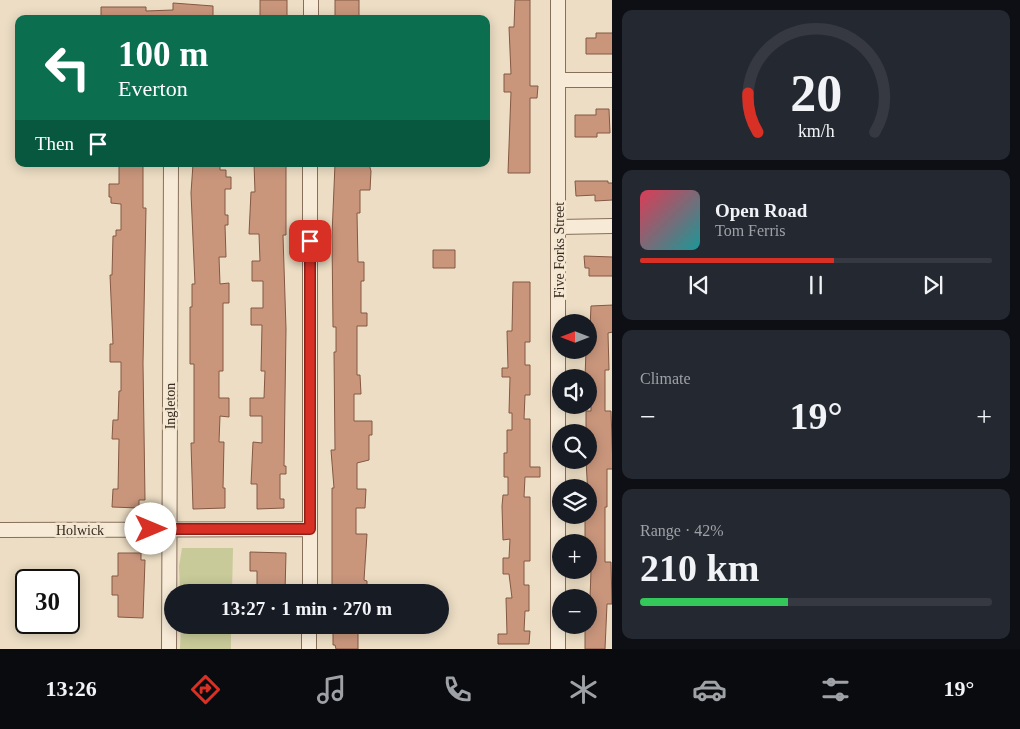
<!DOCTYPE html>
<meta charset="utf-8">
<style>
:root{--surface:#171b24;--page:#242831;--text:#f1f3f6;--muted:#9ea1a6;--line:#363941;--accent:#d93025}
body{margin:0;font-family:Georgia,serif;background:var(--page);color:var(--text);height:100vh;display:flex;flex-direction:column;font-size:19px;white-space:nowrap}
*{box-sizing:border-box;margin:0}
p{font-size:16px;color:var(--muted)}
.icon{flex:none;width:28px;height:28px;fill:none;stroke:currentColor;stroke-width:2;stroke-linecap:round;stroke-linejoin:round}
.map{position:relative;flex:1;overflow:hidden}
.panel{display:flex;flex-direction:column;gap:10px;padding:10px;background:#0d0f14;width:408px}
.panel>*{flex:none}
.hud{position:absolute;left:15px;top:15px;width:475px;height:152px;border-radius:10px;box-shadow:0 2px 12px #0003;background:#0b6e4f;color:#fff;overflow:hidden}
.needle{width:32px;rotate:270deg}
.buttons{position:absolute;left:552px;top:314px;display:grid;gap:10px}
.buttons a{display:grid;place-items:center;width:45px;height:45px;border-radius:50%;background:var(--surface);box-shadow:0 2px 12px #0003;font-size:25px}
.speed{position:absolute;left:15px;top:569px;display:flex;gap:10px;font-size:25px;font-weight:700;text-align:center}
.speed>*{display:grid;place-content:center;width:65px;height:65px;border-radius:50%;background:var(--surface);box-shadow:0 2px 12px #0003;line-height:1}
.speed .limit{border:2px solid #111;border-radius:8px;background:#fff;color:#111}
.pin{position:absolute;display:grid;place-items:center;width:42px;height:42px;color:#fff;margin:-21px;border-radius:10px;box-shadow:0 2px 8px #0006}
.me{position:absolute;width:55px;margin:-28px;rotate:90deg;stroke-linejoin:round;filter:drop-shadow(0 0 4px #0008)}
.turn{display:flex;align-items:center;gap:18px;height:105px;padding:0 20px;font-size:22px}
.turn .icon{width:65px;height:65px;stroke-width:2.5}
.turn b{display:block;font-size:35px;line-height:42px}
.then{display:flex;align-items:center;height:48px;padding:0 20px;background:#0003;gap:10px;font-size:19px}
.big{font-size:38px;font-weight:800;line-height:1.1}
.panel .widget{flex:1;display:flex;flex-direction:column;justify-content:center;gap:8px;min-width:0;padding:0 18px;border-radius:10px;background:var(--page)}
.panel .dial{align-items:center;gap:0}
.dial svg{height:130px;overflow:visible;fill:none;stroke:var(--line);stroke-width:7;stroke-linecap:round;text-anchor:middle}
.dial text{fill:var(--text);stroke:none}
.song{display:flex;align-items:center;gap:15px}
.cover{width:60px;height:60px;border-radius:8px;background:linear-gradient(135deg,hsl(350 70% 55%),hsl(180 70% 35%))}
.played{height:5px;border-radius:2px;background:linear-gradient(90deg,var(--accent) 55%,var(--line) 55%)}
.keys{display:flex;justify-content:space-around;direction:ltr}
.heat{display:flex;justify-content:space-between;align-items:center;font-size:28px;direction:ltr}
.charge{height:8px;border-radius:4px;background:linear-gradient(90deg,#34c759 42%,var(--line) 0)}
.trip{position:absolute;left:164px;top:584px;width:285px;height:50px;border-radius:25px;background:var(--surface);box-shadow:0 2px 12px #0003;font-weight:800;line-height:50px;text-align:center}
.menu{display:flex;height:80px;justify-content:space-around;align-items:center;background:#090b0e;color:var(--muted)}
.menu .icon{width:35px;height:35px}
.menu .selected{color:var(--accent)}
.menu b{font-size:22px;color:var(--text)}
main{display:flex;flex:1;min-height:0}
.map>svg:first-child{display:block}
.green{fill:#c8ca99}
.building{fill:#c9967c;stroke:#845842}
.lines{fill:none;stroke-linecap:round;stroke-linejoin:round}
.minor-casing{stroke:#866f5b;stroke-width:16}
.minor{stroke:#f7ebd7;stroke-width:14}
.route-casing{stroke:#8d1f18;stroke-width:12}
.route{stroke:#d93025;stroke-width:9}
.labels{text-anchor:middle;stroke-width:5;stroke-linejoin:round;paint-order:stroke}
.street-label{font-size:14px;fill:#37291f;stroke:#f4e8d3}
</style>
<main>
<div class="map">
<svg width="613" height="649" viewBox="0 0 613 649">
<rect width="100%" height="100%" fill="#ecddc4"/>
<path class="green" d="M182,548H233L232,592H180L179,566Z
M181,625H231V649H180Z"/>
<path class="building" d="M260,0H287V19H260Z
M335,0H359V19H335Z
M515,0H530V86H538L537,98H530V173H508L511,92H504V74H511L509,27H514Z
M173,3L213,6V19H101V7H146V11L173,10Z
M596,33H613V54H586V38H596Z
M596,109H609L610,133H597V137H575V115H596Z
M119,164H143V208H146L143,363L145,500H139V508L112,507L113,489H118L119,439H112L113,420H118L119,391H121V362H110V344H113L110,275H112L113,236H116V230H121V204L111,203V197H109V184H119Z
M193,164H220V170H226V177H231V189H225V215H228V225H225L226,257H219L220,284L229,283V303H223V371H219V398H229V417L220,416L219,442H224L223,488H225V508L193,509L191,443H194V364H190V307H192V284H195L191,193Z
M254,164H286V235H283L286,329L284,466H286V474H280V499H284V508L257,509V484H251L253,442L262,443V416H250V398H264L265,371H261L262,325H251V308H263V281H252V261H260L259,234H249L251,192H255Z
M335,164H369L371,171L370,190H360V213H357L358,262H364V281H361V313H367V326H357V375H360L361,394H354V421H372V435H369V460L357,463V489H366L365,508H356V534H367L364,580L367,581V592H332V488H334L331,450H335L334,352H336V327H333L332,235Z
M575,181H608V183H613V200L595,201V195L576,196Z
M433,250H455V268H433Z
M584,256L613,257V276H589V268H585Z
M513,282H530V342H525V365H530V395H525L524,419H530V467H540V477H525L524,497H530V561H524V585H529V611H525L524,631H530L529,644H498V634H507L506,598H512L509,574H503V558H509L510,539L503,540L502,506L503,495H508V477H504V453H507V430H512V413H509L510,377H502V368H508L507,331H512Z
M613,305V332L608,333L609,370H605V411H611L613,469H607V507H605V562H611L612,604H607L605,649H585V625H589L591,571H589V541H585V515H589L586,460H589L591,454L590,436L589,432H586V411H591V388H589V378H585L586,350H589L591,306Z
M250,552L286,553L285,592H257V571H250Z
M118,553H141V560H145L143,618L118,617V595H112V576H118Z
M341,625L358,626V649H336L335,645H333V630H341Z"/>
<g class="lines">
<g class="minor-casing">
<path id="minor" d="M311,19V0
M558,80H613
M559,227L613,226
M0,530L310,529
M310,592V164
M169,649L171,164
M309,649V625
M558,649V0"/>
</g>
<use href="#minor" class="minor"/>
</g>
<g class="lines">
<g class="route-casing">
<path id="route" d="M151,529H310V241"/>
</g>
<use href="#route" class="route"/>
</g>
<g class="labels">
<g class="street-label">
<text transform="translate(559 250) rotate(-90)" y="5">Five Forks Street</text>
<text transform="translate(170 406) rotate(-90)" y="5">Ingleton</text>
<text x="80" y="535">Holwick</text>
</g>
</g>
</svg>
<div class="buttons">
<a><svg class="needle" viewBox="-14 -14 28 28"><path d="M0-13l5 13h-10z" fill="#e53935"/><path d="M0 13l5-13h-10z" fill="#9ea1a6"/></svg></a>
<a><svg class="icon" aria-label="sound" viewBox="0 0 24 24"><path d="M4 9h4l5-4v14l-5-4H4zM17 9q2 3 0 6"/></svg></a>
<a><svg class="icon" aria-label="search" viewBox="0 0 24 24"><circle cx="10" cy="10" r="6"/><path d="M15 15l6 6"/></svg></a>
<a><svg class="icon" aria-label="layers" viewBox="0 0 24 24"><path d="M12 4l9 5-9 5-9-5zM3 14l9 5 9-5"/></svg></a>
<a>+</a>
<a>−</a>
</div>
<div class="speed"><div class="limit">30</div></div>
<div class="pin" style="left:310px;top:241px;background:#d93025"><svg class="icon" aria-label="arrive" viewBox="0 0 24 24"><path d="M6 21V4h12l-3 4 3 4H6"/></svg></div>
<svg class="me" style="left:151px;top:529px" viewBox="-20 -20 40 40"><circle r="19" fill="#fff"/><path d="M0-13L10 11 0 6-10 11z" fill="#d93025"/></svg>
<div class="trip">13:27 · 1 min · 270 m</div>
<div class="hud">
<div class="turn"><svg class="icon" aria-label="left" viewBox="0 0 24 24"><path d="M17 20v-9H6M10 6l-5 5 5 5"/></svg><div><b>100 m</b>Everton</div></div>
<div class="then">Then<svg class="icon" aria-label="arrive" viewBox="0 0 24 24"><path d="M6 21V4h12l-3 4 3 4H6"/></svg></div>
</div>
</div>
<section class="panel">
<div class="widget dial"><svg viewBox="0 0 100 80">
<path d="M14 69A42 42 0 1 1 86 69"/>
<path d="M14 69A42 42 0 0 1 8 45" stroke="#d93025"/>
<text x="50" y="56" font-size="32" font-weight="700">20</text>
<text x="50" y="72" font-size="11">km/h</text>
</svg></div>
<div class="widget">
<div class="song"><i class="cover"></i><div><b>Open Road</b><p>Tom Ferris</p></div></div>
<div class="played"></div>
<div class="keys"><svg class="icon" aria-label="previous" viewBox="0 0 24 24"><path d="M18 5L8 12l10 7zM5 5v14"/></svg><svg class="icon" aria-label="pause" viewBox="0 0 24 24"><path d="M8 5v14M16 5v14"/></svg><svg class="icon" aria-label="next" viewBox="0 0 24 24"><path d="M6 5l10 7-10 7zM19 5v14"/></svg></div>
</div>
<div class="widget"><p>Climate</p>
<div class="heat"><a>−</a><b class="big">19°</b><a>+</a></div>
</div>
<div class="widget"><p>Range · 42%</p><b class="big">210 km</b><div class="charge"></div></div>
</section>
</main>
<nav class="menu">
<b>13:26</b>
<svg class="icon selected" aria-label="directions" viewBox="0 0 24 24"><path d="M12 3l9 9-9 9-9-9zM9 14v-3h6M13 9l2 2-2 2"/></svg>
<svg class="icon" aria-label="music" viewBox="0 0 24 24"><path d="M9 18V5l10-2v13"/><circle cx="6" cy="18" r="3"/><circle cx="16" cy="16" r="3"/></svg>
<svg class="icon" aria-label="phone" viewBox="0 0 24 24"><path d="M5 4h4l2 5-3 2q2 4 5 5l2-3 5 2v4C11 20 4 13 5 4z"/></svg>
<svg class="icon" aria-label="climate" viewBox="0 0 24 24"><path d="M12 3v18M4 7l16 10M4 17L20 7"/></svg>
<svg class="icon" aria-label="car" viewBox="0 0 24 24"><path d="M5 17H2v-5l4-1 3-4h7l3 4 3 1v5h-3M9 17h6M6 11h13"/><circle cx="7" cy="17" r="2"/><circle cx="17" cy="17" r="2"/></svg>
<svg class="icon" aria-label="filters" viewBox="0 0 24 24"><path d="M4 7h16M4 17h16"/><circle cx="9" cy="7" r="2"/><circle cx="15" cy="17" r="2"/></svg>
<b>19°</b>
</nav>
